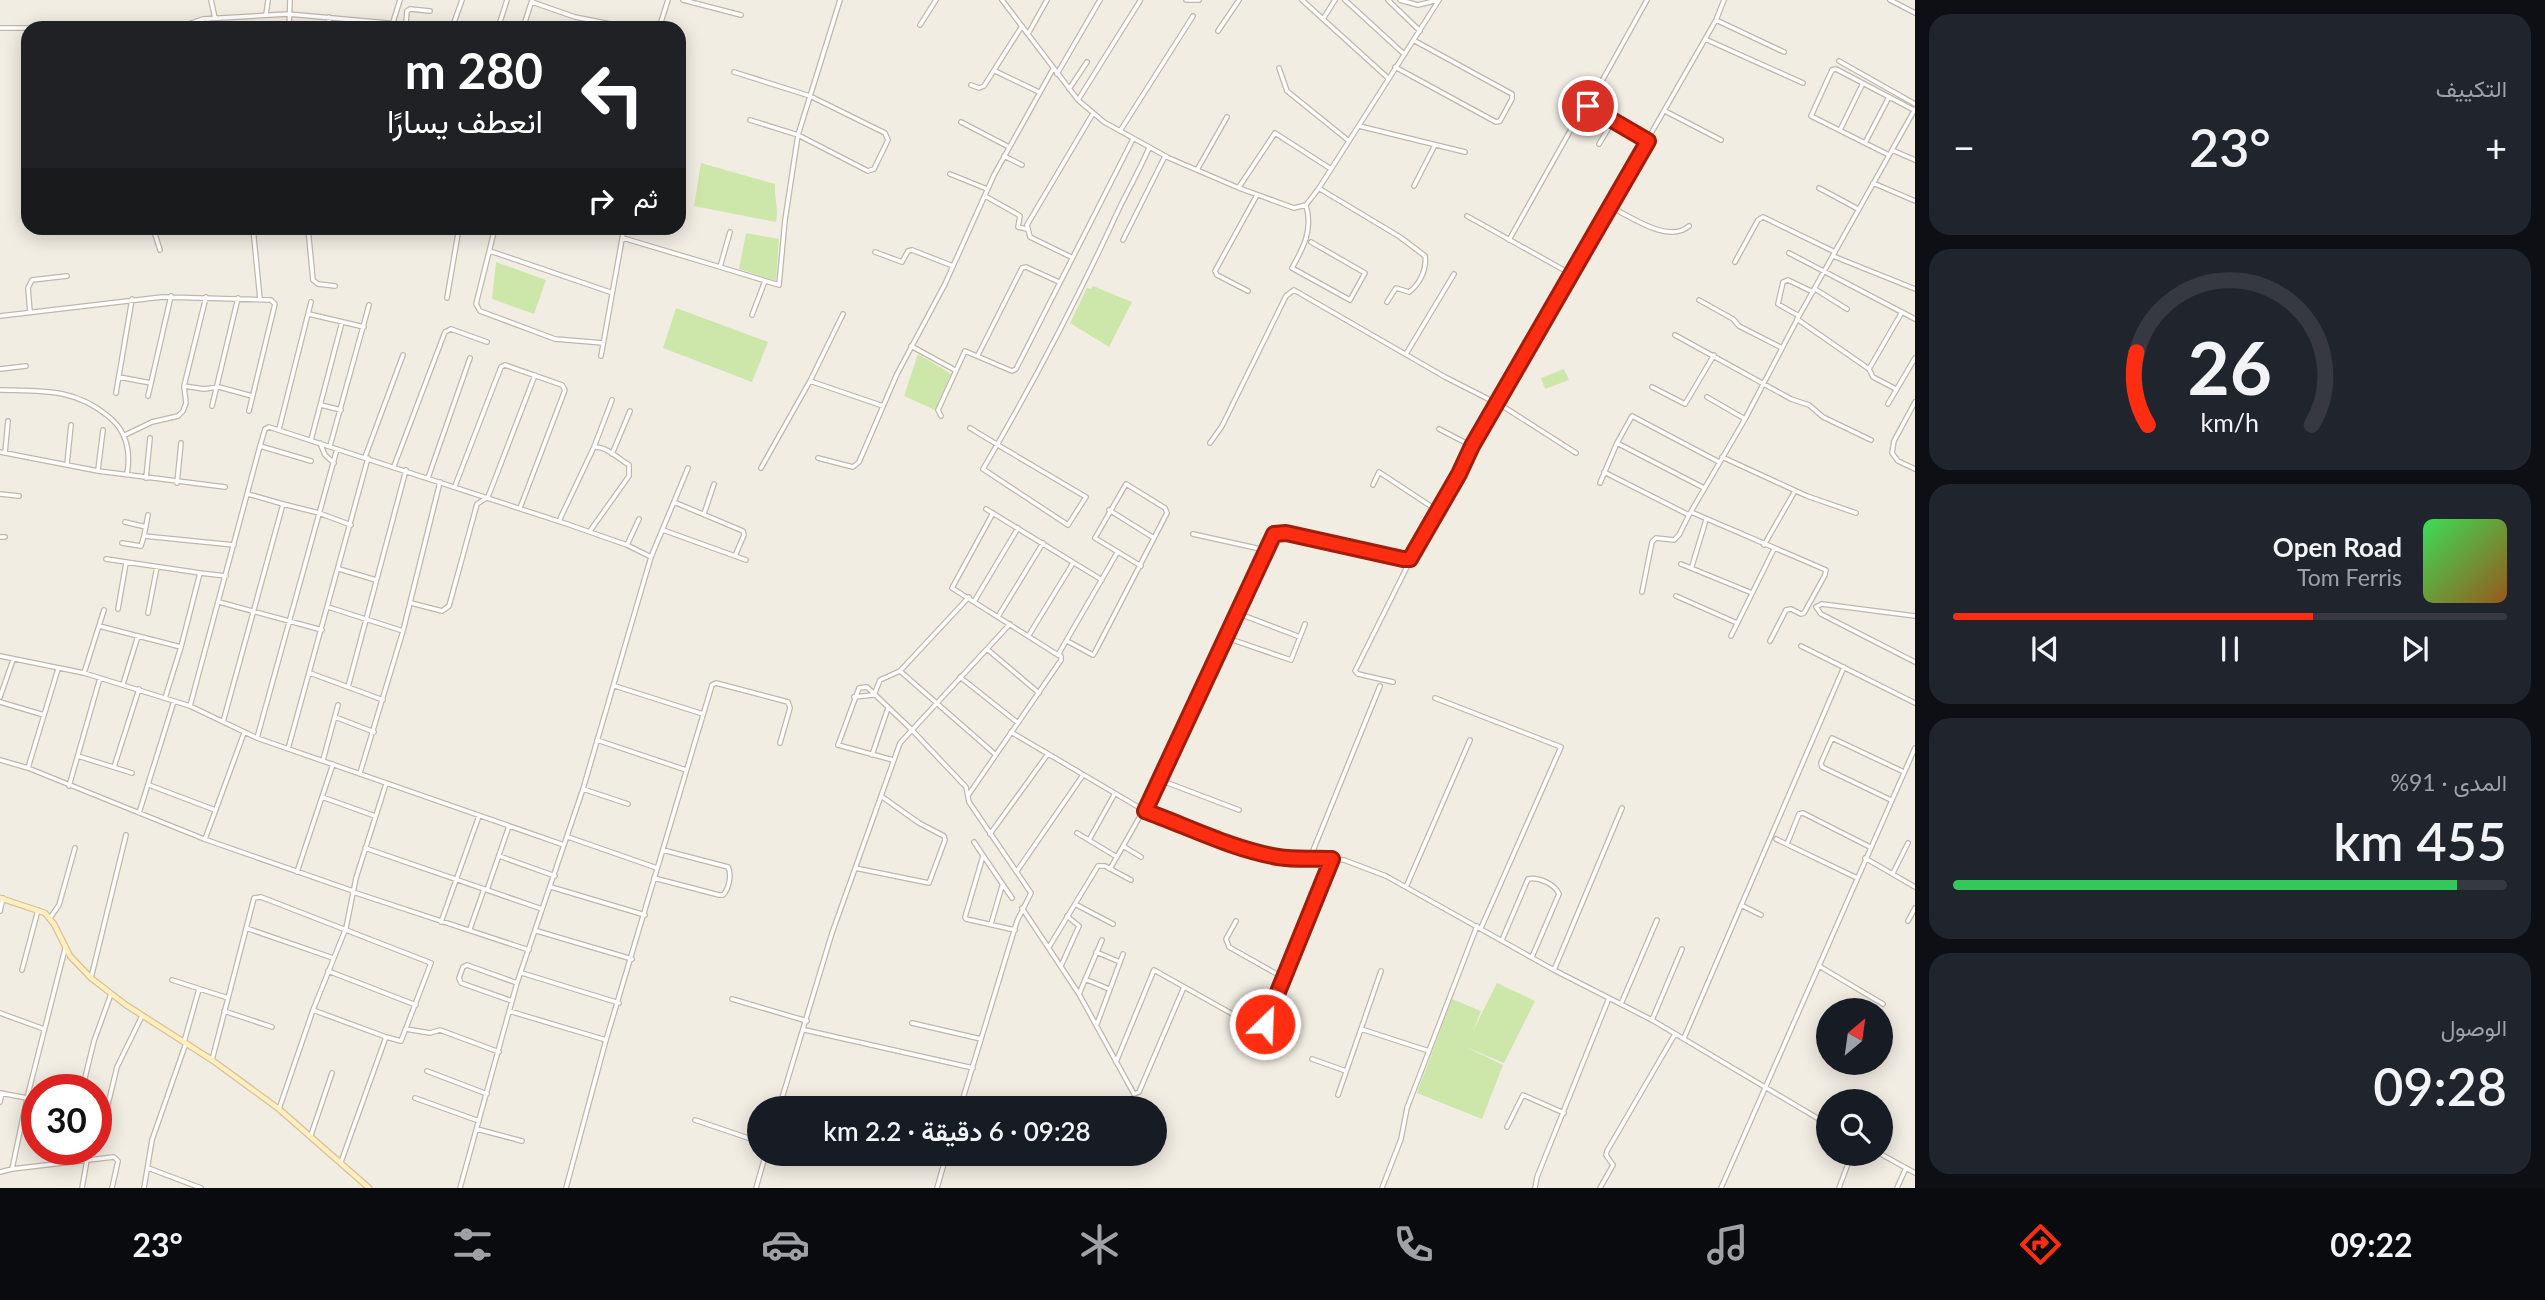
<!DOCTYPE html>
<html lang="ar">
<meta charset="utf-8">
<style>
:root{--surface:#171b24;--page:#20242c;--text:#f1f3f6;--muted:#9ea1a6;--line:#363941;--accent:#fc2d10}
body{margin:0;font-family:Lato,Vazirmatn,sans-serif;background:var(--page);color:var(--text);direction:rtl;height:100vh;display:flex;flex-direction:column;font-size:26px;white-space:nowrap}
*{box-sizing:border-box;margin:0}
p{font-size:23px;color:var(--muted)}
.icon{flex:none;width:38px;height:38px;fill:none;stroke:currentColor;stroke-width:2;stroke-linecap:round;stroke-linejoin:round}
.map{position:relative;flex:1;overflow:hidden;direction:ltr}
.side{display:flex;flex-direction:column;gap:14px;padding:14px;background:#0d0f14;width:630px}
.side>*{flex:none}
.top-card{position:absolute;left:21px;top:21px;width:665px;height:214px;border-radius:21px;box-shadow:0 4px 18px #0003;direction:rtl;background:#202124;color:#fff;overflow:hidden}
.needle{width:46px;rotate:29deg}
.buttons{position:absolute;left:1816px;top:998px;display:grid;gap:14px}
.buttons a{display:grid;place-items:center;width:77px;height:77px;border-radius:50%;background:var(--surface);box-shadow:0 4px 18px #0003;font-size:35px}
.speed{position:absolute;left:21px;top:1074px;display:flex;gap:14px;font-size:35px;font-weight:700;text-align:center}
.speed>*{display:grid;place-content:center;width:91px;height:91px;border-radius:50%;background:var(--surface);box-shadow:0 4px 18px #0003;line-height:1}
.speed .limit{border:10px solid #d22;background:#fff;color:#111}
.pin{position:absolute;display:grid;place-items:center;width:60px;height:60px;color:#fff;margin:-30px;border:4px solid #fff;border-radius:50%;box-shadow:0 2px 7px #0007}
.me{position:absolute;width:77px;margin:-38px;rotate:24deg;stroke-linejoin:round;filter:drop-shadow(0 0 5px #0008)}
.turn{display:flex;align-items:center;gap:24px;height:147px;padding:0 28px;font-size:32px}
.turn .icon{width:91px;height:91px;stroke-width:2.5}
.turn b{display:block;font-size:49px;line-height:60px}
.then{display:flex;align-items:center;height:66px;padding:0 28px;background:#0003;gap:14px;font-size:26px}
.big{font-size:52px;font-weight:600;line-height:1.1}
.side .card{flex:1;display:flex;flex-direction:column;justify-content:center;gap:10px;min-width:0;padding:0 24px;border-radius:21px;background:var(--page)}
.side .dial{align-items:center;gap:0}
.dial svg{height:182px;overflow:visible;fill:none;stroke:var(--line);stroke-width:7;stroke-linecap:round;text-anchor:middle}
.dial text{fill:var(--text);stroke:none}
.song{display:flex;align-items:center;gap:21px}
.cover{width:84px;height:84px;border-radius:10px;background:linear-gradient(135deg,hsl(130 70% 55%),hsl(30 70% 35%))}
.played{height:7px;border-radius:4px;background:linear-gradient(90deg,var(--accent) 65%,var(--line) 65%)}
.keys{display:flex;justify-content:space-around;direction:ltr}
.heat{display:flex;justify-content:space-between;align-items:center;font-size:38px;direction:ltr}
.charge{height:10px;border-radius:5px;background:linear-gradient(90deg,#34c759 91%,var(--line) 0)}
.trip{position:absolute;left:747px;top:1096px;width:420px;height:70px;border-radius:35px;background:var(--surface);box-shadow:0 4px 18px #0003;font-weight:600;line-height:70px;text-align:center;direction:rtl}
.tab-bar{display:flex;height:112px;justify-content:space-around;align-items:center;background:#090b0e;color:var(--muted)}
.tab-bar .icon{width:49px;height:49px}
.tab-bar .active{color:var(--accent)}
.tab-bar b{font-size:32px;color:var(--text)}
main{display:flex;flex:1;min-height:0}
.map>svg:first-child{display:block}
.green{fill:#cde7ab}
.lines{fill:none;stroke-linecap:round;stroke-linejoin:round}
.street-casing{stroke:#c0b7a9;stroke-width:6}
.secondary-casing{stroke:#d6c294;stroke-width:7}
.street{stroke:#fff;stroke-width:3.5}
.secondary{stroke:#ffeec0;stroke-width:4.5}
.route-casing{stroke:#a41d0a;stroke-width:18}
.route{stroke:#fc2d10;stroke-width:12}
</style>
<main>
<section class="side">
<div class="card"><p>التكييف</p>
<div class="heat"><a>−</a><b class="big">23°</b><a>+</a></div>
</div>
<div class="card dial"><svg viewBox="0 0 100 80">
<path d="M14 69A42 42 0 1 1 86 69"/>
<path d="M14 69A42 42 0 0 1 9 37" stroke="#fc2d10"/>
<text x="50" y="56" font-size="32" font-weight="700">26</text>
<text x="50" y="72" font-size="11">km/h</text>
</svg></div>
<div class="card">
<div class="song"><i class="cover"></i><div><b>Open Road</b><p>Tom Ferris</p></div></div>
<div class="played"></div>
<div class="keys"><svg class="icon" aria-label="previous" viewBox="0 0 24 24"><path d="M18 5L8 12l10 7zM5 5v14"/></svg><svg class="icon" aria-label="pause" viewBox="0 0 24 24"><path d="M8 5v14M16 5v14"/></svg><svg class="icon" aria-label="next" viewBox="0 0 24 24"><path d="M6 5l10 7-10 7zM19 5v14"/></svg></div>
</div>
<div class="card"><p>المدى · 91%</p><b class="big">455 km</b><div class="charge"></div></div>
<div class="card"><p>الوصول</p><b class="big">09:28</b></div>
</section>
<div class="map">
<svg width="1915" height="1188" viewBox="0 0 1915 1188">
<rect width="100%" height="100%" fill="#f2ede3"/>
<path class="green" d="M701,163L775,184C774,199 779,206 776,222L694,206Z
M746,233L779,239L776,281L739,269Z
M496,262L546,280L534,314L492,299Z
M1093,286L1132,302L1109,347L1070,323L1087,288L1091,289Z
M676,308L768,342L752,382L663,348Z
M918,354L951,374L935,410L904,396Z
M1564,369L1569,380L1545,389L1541,378Z
M1497,983L1535,1001L1504,1063L1466,1047L1503,1065L1482,1119L1417,1093L1452,999L1481,1011L1473,1031Z"/>
<g class="lines">
<g class="street-casing">
<path id="street" d="M211,0L215,18
M683,0L741,15
M1002,0L1078,100L1104,122L1169,158L1239,188L1294,208L1306,205L1319,188L1439,0
M1186,0H1199
M1302,0L1388,78
M1345,0L1404,54
M1388,0L1420,31
M1400,0L1418,5L1438,0
M1890,0L1915,13
M532,2L575,17L630,28
M266,15L268,0
M329,17V28
M208,19L210,28
M1323,19L1335,0
M1716,20L1784,52
M393,22L400,0
M406,23L407,11L410,9L430,11
M920,25L936,0
M0,28H94
M177,28L203,19L288,14L443,28
M289,28L290,0
M452,28L462,0
M498,28L507,0
M523,28L532,0
M659,28L668,0
M1218,31L1239,0
M1028,34L1047,0
M1705,39L1803,83
M1839,61L1915,104
M1395,67L1496,122L1500,121L1512,99V94L1415,41
M1279,68L1287,91L1349,141
M995,71L1039,92
M734,72L810,96L885,133L888,140L874,169L868,171L798,135L750,120
M1057,74L1100,0
M971,85L979,88L984,86L1022,26
M1069,89L1087,62
M1078,100L1140,1
M1588,106L1648,141
M1665,111L1721,140
M961,122L1009,147
M1359,126L1465,152
M1840,130L1863,83
M1120,131L1193,16
M1865,143L1889,97
M1599,144L1613,121
M1892,150L1915,160
M1889,155L1811,116L1832,70L1836,69L1914,110
M1004,156L1022,165
M1197,170L1227,117
M950,174L987,189
M1873,183L1915,201
M1414,186L1435,145
M1239,187L1275,133L1331,169
M1819,188L1858,209
M1320,189L1400,237L1425,256C1427,269 1420,284 1409,292L1396,288L1387,302
M985,196L1017,214L1020,216L1018,227L1027,229
M1306,205C1313,229 1304,247 1292,268L1350,300L1365,273L1311,242
M1611,207C1631,217 1669,244 1689,226
M1467,216L1571,274
M153,228L160,250
M173,228L174,231
M253,228L260,299
M308,228L313,280L318,284L335,286
M495,228L476,304L480,311L555,339L603,343
M730,232L720,267L779,285L785,220L798,135L840,0
M623,238L720,267
M1123,240L1165,156
M1509,240L1583,108L1588,106L1647,0
M490,251L610,292
M875,252L902,262L908,251L912,250L953,266
M1789,253L1915,319
M1833,256L1915,289
M1071,257L1030,237L1027,225L1092,115
M1735,262L1758,220L1763,217L1835,252
M1815,289L1847,309
M1248,291L1217,275L1215,271L1257,195
M447,298L459,228
M1699,300L1733,319L1739,326L1782,348
M30,312L28,288L32,280L67,276
M309,314L364,327
M752,315L765,281
M0,316L162,297L271,300L275,304L249,411
M1799,316L1778,304L1783,282L1788,280L1813,292
M1797,319L1869,369
M1675,335L1791,399L1809,405L1823,417L1871,440
M911,346L955,370
M1406,354L1454,274
M978,355L1022,268L1026,267L1059,282
M601,356L624,228
M0,369L26,366
M119,377L151,383
M810,381L843,314
M184,386L204,389L219,387L252,396
M1652,387L1685,404L1714,355
M1896,389L1873,377L1869,369L1902,312
M0,390C42,391 74,388 108,416C127,431 131,451 127,474
M116,393L132,299
M148,396L171,296
M1707,397L1745,419
M1915,402L1894,441L1892,453L1898,461L1915,469
M1888,404L1915,358
M321,405L341,410
M212,406L238,298
M941,416L938,410L965,351L1012,371L1016,369L1133,139
M970,428L1003,448L1086,497L1068,525L983,469C1033,384 1077,300 1118,211C1128,190 1140,169 1149,148
M279,429L311,302
M1439,429L1472,446
M125,435L152,422L178,416L183,411L186,403L184,386L206,297
M311,440L342,322
M320,443L325,455L334,463
M1210,443L1222,426L1286,296L1294,290L1445,377L1504,407L1576,453
M1617,443L1704,488
M260,446L311,461
M330,446L369,305
M0,452L98,471L225,487
M5,453L8,421
M612,454L630,411
M365,457L403,355
M1722,457L1807,496L1856,513
M818,458L853,467L859,462L897,374L945,284L994,175L1053,69
M67,464L71,425
M394,466L445,332L451,329L487,342
M761,468L810,381L883,406
M98,470L103,430
M1604,472L1689,515
M146,478L150,438
M428,478L470,358
M177,483L181,443
M1600,483L1617,443L1632,416L1719,462
M1373,485L1379,472L1438,511
M455,486L501,367L505,365L562,385L565,390L520,508
M0,494L19,496
M248,494L283,504
M674,502L743,531L744,535L735,556
M986,509L1102,580
M1109,510L1154,538
M1691,512L1826,570L1825,575L1804,613L1801,614L1791,609L1786,610L1770,641
M993,513L952,588L1058,655
M704,514L714,484
M148,515L144,536L234,545
M559,521L594,447L612,400
M125,522L146,527
M663,530L746,560
M590,531L629,476V465C619,459 606,446 594,447
M1193,534L1265,550
M0,537H5
M122,543L141,546L144,536
M627,545L639,519
M1764,545L1795,491
M651,557L688,468
M106,559L200,573L181,647L165,698
M1681,564L1752,593
M1692,566L1706,520
M339,569L376,580
M200,573L226,576
M1642,592L1652,542L1656,538L1674,540L1679,535L1689,515L1745,419L1799,316L1915,109
M1676,596L1737,623
M969,597L900,671L996,755
M975,600L1018,528
M219,602L322,630
M411,603L442,611L449,606L477,504L488,497L535,375
M328,607L403,631
M118,609L126,563
M148,613L157,567
M1237,613L1300,637
M999,615L1043,543
M1915,616L1822,604L1816,607L1821,614L1915,662
M99,626L181,647
M1029,635L1073,563
M1731,636L1774,549
M1227,638L1291,660L1305,624
M1067,641L1093,655L1095,652L1167,513L1165,508L1126,484L1095,538L1141,566
M1801,646L1915,703
M987,649L1039,693
M0,656L84,673L190,706L257,738L564,845
M84,673L104,610
M310,673L348,687L406,470
M960,677L1018,723
M1393,682L1358,674L1355,671L1411,559
M123,684L138,636
M615,686L703,714
M348,687L383,700
M874,695L880,680L900,671
M0,697L13,660
M854,697L873,695
M1435,698L1561,747L1481,928
M0,702L44,715
M190,706L260,446L265,429L269,427L567,524L627,545L651,557L583,789L517,983L460,1188
M335,717L374,732
M223,722L283,504L319,513L351,525
M1011,732L1145,811L1227,844L1281,857L1344,860L1386,876L1554,970L1652,1020L1829,1125
M257,738L337,449
M597,740L686,770
M288,749L368,458
M872,755L888,708
M78,756L132,773
M0,760L28,768L204,839L353,891
M323,760L338,705
M893,760L838,745L859,688L867,687L911,729L966,787L969,802L1031,893L1017,921L960,1108
M114,767L139,689
M28,768L58,669
M360,773L403,631L440,482
M1160,780L1239,810
M149,785L215,810
M69,786L100,678
M583,789L628,804
M969,794L1061,660V656L1058,655L1117,553
M322,797L375,816
M1891,800L1822,767L1821,763L1832,738L1904,772
M1145,811L1274,534L1280,532L1403,559H1411L1459,474L1472,446L1716,20L1724,0
M139,813L174,701
M1077,833L1117,857
M990,834L1048,754
M568,837L657,868
M205,839L244,733
M1776,839L1857,878
M1089,840L1114,795
M974,842L1012,898
M1787,844L1799,814L1803,813L1870,847
M1123,846L1141,857
M365,848L542,909
M499,856L555,876
M983,856L965,917L966,919L1015,930
M1310,858L1380,686
M1865,858L1915,887
M855,868L929,883L945,840L944,836L919,823L881,796
M1110,869L1143,811
M1017,871L1083,775
M297,872L333,764
M1893,873L1908,843
M654,878L719,895H723C729,889 732,874 728,867L663,850
M551,887L645,915
M1406,887L1470,740
M487,890L509,826
M353,892L529,950
M1075,904L1113,924
M1741,905L1761,915
M1022,908L1079,994L1134,1094L1139,1092L1184,987
M0,911L3,898
M50,918L59,905L75,848
M1236,921L1226,939L1229,947L1275,973L1286,974
M1908,921L1915,908
M441,922L479,816
M991,924L1002,886
M246,928L333,958
M470,929L484,889
M537,931L632,959
M1502,940L1528,879C1539,877 1555,884 1559,894L1532,957
M1049,947L1098,866H1105L1131,880
M1096,952L1120,962
M1061,966L1079,926L1067,916
M1819,966L1883,1004
M22,970L38,910
M1554,970L1622,808
M328,971L416,1005
M1381,971L1361,1029L1429,1051
M522,973L619,1003
M91,978L126,835
M1085,979L1109,989
M172,980L228,998
M1079,994L1102,940
M732,999L807,1021
M512,1001L461,983L459,978L463,967L467,965L517,983
M1621,1004L1657,920
M224,1011L272,1027
M509,1011L606,1040
M0,1013L44,1029
M1652,1020L1682,949
M912,1023L981,1039
M1097,1024L1123,954
M406,1029L430,1033L440,1030L499,1052
M805,1030L973,1068
M1684,1038L1844,667
M184,1042L199,989
M1312,1059L1346,1071
M212,1060L254,898L261,897L431,963L401,1041L386,1037L313,1010
M1116,1062L1154,970L1261,1030L1332,860
M427,1071L487,1094
M82,1090L94,1041L111,994
M0,1093L27,1098
M1338,1095L1361,1029
M415,1098L479,1121
M0,1102L2,1093
M779,1108L832,933L900,743L1010,624
M279,1109L313,1010L346,928L356,878L386,784
M695,1120L760,1142
M1507,1127L1523,1095L1564,1113
M477,1129L522,1141
M101,1133L117,1067L142,1016
M311,1135L332,1073
M1879,1153L1915,1173
M341,1162L386,1037
M148,1168L201,1188
M12,1169L27,1098L65,949
M0,1172L12,1169L114,1157L118,1161L112,1188
M82,1188L87,1160
M144,1188L152,1140L186,1043
M566,1188L606,1040L712,685L716,683L788,702L790,708L780,743
M756,1188L766,1153
M937,1188L947,1153
M1382,1188L1401,1139L1407,1108L1477,926
M1535,1188L1537,1177L1609,998
M1600,1188L1613,1165L1606,1155L1607,1151L1675,1034
M1721,1188L1915,748
M1839,1188L1852,1153
M1897,1188L1906,1168"/>
</g>
<g class="secondary-casing">
<path id="secondary" d="M0,898L45,913L54,924L70,956L91,978L126,1005L212,1060L279,1109L369,1188"/>
</g>
<use href="#street" class="street"/>
<use href="#secondary" class="secondary"/>
</g>
<g class="lines">
<g class="route-casing">
<path id="route" d="M1265,1024L1332,859C1314,858 1296,860 1278,857C1232,849 1189,827 1145,811L1274,534L1286,533L1403,559H1410L1459,474L1472,446L1648,141L1588,106"/>
</g>
<use href="#route" class="route"/>
</g>
</svg>
<div class="buttons">
<a><svg class="needle" viewBox="-14 -14 28 28"><path d="M0-13l5 13h-10z" fill="#e53935"/><path d="M0 13l5-13h-10z" fill="#9ea1a6"/></svg></a>
<a><svg class="icon" aria-label="search" viewBox="0 0 24 24"><circle cx="10" cy="10" r="6"/><path d="M15 15l6 6"/></svg></a>
</div>
<div class="speed"><div class="limit">30</div></div>
<div class="pin" style="left:1588px;top:106px;background:#d93025"><svg class="icon" aria-label="arrive" viewBox="0 0 24 24"><path d="M6 21V4h12l-3 4 3 4H6"/></svg></div>
<svg class="me" style="left:1265px;top:1024px" viewBox="-20 -20 40 40"><circle r="17" fill="#fc2d10" stroke="#fff" stroke-width="3"/><path d="M0-11L8 9 0 5-8 9z" fill="#fff"/></svg>
<div class="trip">09:28 · 6 دقيقة · 2.2 km</div>
<div class="top-card">
<div class="turn"><svg class="icon" aria-label="left" viewBox="0 0 24 24"><path d="M17 20v-9H6M10 6l-5 5 5 5"/></svg><div><b>280 m</b>انعطف يسارًا</div></div>
<div class="then">ثم<svg class="icon" aria-label="right" viewBox="0 0 24 24"><path d="M7 20v-9h11M14 6l5 5-5 5"/></svg></div>
</div>
</div>
</main>
<nav class="tab-bar">
<b>09:22</b>
<svg class="icon active" aria-label="directions" viewBox="0 0 24 24"><path d="M12 3l9 9-9 9-9-9zM9 14v-3h6M13 9l2 2-2 2"/></svg>
<svg class="icon" aria-label="music" viewBox="0 0 24 24"><path d="M9 18V5l10-2v13"/><circle cx="6" cy="18" r="3"/><circle cx="16" cy="16" r="3"/></svg>
<svg class="icon" aria-label="phone" viewBox="0 0 24 24"><path d="M5 4h4l2 5-3 2q2 4 5 5l2-3 5 2v4C11 20 4 13 5 4z"/></svg>
<svg class="icon" aria-label="climate" viewBox="0 0 24 24"><path d="M12 3v18M4 7l16 10M4 17L20 7"/></svg>
<svg class="icon" aria-label="car" viewBox="0 0 24 24"><path d="M5 17H2v-5l4-1 3-4h7l3 4 3 1v5h-3M9 17h6M6 11h13"/><circle cx="7" cy="17" r="2"/><circle cx="17" cy="17" r="2"/></svg>
<svg class="icon" aria-label="filters" viewBox="0 0 24 24"><path d="M4 7h16M4 17h16"/><circle cx="9" cy="7" r="2"/><circle cx="15" cy="17" r="2"/></svg>
<b>23°</b>
</nav>
